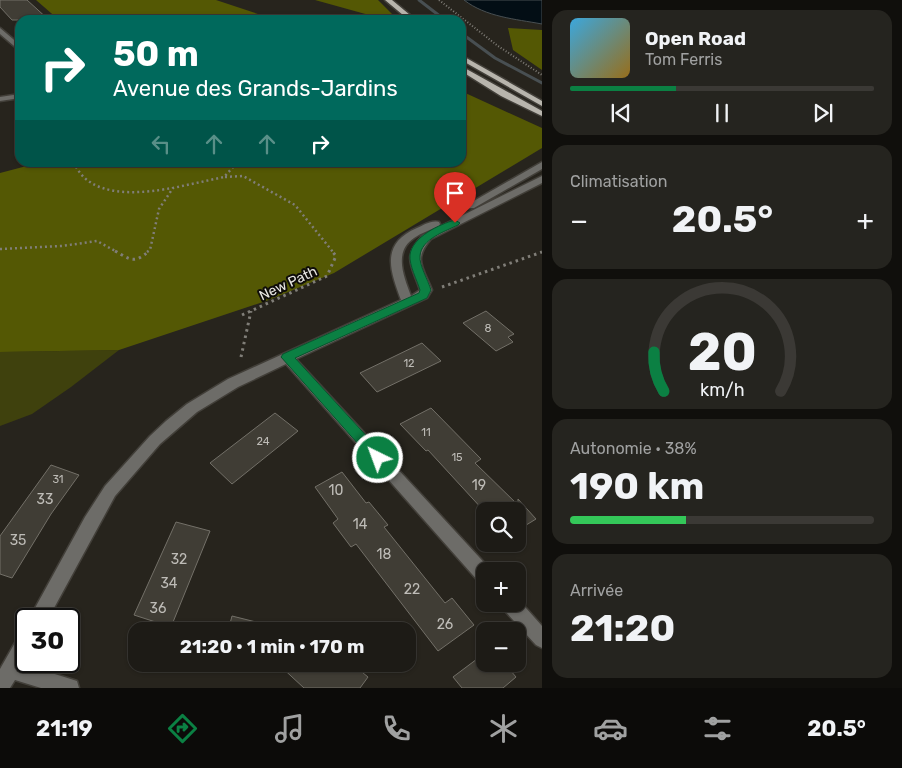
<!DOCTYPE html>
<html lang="fr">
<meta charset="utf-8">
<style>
:root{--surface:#1d1b16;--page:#25241f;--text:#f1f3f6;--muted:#a0a1a1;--line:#3b3935;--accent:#0b8043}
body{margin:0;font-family:Rubik,sans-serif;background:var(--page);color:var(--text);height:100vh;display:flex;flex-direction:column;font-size:19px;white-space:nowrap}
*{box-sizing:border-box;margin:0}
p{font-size:16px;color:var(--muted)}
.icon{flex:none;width:28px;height:28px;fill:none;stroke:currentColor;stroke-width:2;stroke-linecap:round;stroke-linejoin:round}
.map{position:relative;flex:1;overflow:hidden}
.drawer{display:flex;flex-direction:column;gap:10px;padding:10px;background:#100f0c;width:360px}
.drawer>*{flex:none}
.top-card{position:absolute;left:15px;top:15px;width:451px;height:152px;border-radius:15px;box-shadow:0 1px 4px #0004,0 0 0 1px var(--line);background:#00695c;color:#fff;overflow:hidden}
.tools{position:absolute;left:476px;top:502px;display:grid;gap:10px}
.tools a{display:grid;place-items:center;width:50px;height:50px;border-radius:10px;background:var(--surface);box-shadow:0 1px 4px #0004,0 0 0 1px var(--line);font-size:25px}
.speed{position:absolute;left:15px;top:608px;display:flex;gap:10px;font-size:25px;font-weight:700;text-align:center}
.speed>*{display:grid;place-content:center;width:65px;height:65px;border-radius:50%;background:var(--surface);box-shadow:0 1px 4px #0004,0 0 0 1px var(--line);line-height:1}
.speed .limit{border:2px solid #111;border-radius:8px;background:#fff;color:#111}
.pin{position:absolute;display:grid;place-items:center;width:42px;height:42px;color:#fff;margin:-51px -21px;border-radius:50% 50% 50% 0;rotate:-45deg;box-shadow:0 0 5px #0007}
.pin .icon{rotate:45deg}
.me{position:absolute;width:55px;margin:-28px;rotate:318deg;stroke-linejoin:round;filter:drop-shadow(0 0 4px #0008)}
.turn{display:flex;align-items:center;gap:18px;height:105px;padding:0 15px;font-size:22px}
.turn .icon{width:65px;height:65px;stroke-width:2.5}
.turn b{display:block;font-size:35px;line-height:42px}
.lanes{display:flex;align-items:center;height:48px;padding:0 15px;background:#0003;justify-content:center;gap:25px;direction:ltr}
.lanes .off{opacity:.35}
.big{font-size:38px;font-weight:700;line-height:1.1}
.drawer .card{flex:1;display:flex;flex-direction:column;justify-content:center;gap:8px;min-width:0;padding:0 18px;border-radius:15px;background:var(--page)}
.drawer .dial{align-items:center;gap:0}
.dial svg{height:130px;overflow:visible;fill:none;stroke:var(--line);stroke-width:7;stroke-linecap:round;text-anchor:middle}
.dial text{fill:var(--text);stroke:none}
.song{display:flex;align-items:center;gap:15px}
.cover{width:60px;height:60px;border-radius:8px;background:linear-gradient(135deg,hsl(200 70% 55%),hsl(40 70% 35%))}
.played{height:5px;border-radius:2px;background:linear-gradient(90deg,var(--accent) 35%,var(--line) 35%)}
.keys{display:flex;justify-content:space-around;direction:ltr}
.heat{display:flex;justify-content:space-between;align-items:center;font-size:28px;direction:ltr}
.charge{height:8px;border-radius:4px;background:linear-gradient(90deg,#34c759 38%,var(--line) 0)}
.trip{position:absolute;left:128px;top:622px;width:288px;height:50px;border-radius:15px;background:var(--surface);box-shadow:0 1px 4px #0004,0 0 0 1px var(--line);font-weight:700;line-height:50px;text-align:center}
.tabs{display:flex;height:80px;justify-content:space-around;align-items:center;background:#0c0b09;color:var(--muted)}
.tabs .icon{width:35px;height:35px}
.tabs .selected{color:var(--accent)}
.tabs b{font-size:22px;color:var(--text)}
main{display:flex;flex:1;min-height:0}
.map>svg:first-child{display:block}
.green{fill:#3f410d}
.forest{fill:#545804}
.water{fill:#030e15;stroke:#484f52}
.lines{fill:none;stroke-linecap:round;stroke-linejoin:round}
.stream{stroke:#484f52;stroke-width:3}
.building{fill:#403d35;stroke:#737068}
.minor-casing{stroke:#423f39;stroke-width:3}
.major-casing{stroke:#423f39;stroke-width:3}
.path-far2{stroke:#807e78;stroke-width:2;stroke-dasharray:1 2;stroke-linecap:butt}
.path-far1{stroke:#807e78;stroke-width:2.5;stroke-dasharray:2 3;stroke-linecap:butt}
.path{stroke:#807e78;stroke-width:3;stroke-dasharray:2.5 4;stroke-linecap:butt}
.minor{fill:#6d6c68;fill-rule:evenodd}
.major{fill:#b8b5ad;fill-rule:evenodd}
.route{fill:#0b8043;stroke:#07532c}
.labels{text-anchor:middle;stroke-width:4;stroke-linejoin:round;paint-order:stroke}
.number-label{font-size:11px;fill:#bebcb7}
.street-label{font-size:14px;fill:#e8e6e2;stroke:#0f0d0a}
.near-number-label{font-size:14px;fill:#bebcb7}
</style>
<main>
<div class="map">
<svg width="542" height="688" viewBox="0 0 542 688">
<rect width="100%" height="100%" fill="#27241d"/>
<path class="green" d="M119,350L71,387L32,414L0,426V352Z"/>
<path class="forest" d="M36,0H216L276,20H59Z
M315,0H378L398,20H387Z
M508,28L542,30V70L513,50Z
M461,91L542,128V148L334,273L269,300L119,350L0,352V173L42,162H461Z"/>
<path class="water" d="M464,0H542V24C515,19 486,17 464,0Z"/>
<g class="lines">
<path class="stream" d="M419,0L445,20
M461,33L495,58L542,83"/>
</g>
<path class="building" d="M0,0H27L49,20H12L0,7Z
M486,311L514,334L508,337L513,342L496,351L463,323Z
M422,343L441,361L377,392L360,373Z
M431,408L481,459L475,463L518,505V499L536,519L518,530V511H484L428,450L426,451L400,424Z
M275,413L298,431L232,484L210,463Z
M51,465L79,475L51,514L12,578L0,574V536Z
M342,472L366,503L369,502L388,525L384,527L445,603L452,598L474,625L438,651L356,544L351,547L333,523L338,519L315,487Z
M176,522L210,531L171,627L134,615Z
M232,616L272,626V631H228Z
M485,653V664H505L516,677L503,688H462L453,677Z
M278,664H352L368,677L360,688H304Z"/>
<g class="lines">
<g class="minor-casing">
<path id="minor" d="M0,28L20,45V51L0,34Z
M20,94V98L0,101V97Z
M542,162V169L474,208H466L465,206Z
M542,176V183L431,239C413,259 423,268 432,290L427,298L296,359L491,570L485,571V584L479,582L286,364L238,387L197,412L160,444L115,496L48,619H29L85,517L105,486L150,436L166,421L187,404L228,379L401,300C390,270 380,244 417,228C424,225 431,220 439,222L440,224L439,226C430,230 421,233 414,238C393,252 404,277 411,296L420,290C411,263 402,258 423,235Z
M518,599L542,626V648L536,645L504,610L501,604H518Z
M26,631V658L23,664L77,681L79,688H41L15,680L10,688H0V669L20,634Z"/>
</g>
<g class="major-casing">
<path id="major" d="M385,0H392L416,20H409Z
M461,55L542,101V106L461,60Z
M461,66L542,111V116L501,96L461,71Z"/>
</g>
<path class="path-far2" d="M439,0L498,46L542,75"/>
<path class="path-far1" d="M74,162C88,199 140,194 172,188
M225,177L243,176L295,205L333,252
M0,249L62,246L97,241L117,252
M147,252L150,250L159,209L173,188L224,177L234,166L252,162"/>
<path class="path" d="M115,251C131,260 134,264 149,251
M442,287L542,252
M242,315L327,276L336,256L332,251
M241,357L251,311"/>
<use href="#minor" class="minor"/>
<use href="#major" class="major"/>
</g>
<path class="route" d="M455,220L460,223L458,225C446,231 421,239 420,256C419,265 428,280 431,290L427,298L295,358L383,454L385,458L383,462L378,463L374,462L281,357L283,354L419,293L420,290C417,280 409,265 410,255C412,237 440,224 455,220Z"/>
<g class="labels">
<g class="number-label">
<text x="488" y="332">8</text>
<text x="409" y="367">12</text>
<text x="426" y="436">11</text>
<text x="263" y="445">24</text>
<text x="457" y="461">15</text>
<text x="58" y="483">31</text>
</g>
<g class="street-label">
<text transform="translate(288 283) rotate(-25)" y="5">New Path</text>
</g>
<g class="near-number-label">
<text x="479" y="490">19</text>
<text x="336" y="495">10</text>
<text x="45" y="504">33</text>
<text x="360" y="529">14</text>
<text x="18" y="545">35</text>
<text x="384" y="559">18</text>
<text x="179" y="564">32</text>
<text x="169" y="588">34</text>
<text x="412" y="594">22</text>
<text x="158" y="613">36</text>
<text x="445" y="629">26</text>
</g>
</g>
</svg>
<div class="tools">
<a><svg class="icon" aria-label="search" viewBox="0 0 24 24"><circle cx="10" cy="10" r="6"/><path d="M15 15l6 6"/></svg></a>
<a>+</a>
<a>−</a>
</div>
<div class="speed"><div class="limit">30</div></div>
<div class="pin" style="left:455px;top:223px;background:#d93025"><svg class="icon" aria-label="arrive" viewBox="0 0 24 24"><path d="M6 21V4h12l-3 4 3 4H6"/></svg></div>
<svg class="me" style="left:378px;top:458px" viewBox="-20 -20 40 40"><circle r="17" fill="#0b8043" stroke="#fff" stroke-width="3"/><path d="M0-11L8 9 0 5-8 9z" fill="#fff"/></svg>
<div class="trip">21:20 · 1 min · 170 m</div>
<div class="top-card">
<div class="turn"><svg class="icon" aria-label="right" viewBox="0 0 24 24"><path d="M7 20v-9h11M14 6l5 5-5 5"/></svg><div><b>50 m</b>Avenue des Grands-Jardins</div></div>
<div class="lanes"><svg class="icon off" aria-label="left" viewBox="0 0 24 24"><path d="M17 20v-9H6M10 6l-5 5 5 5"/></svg><svg class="icon off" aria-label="ahead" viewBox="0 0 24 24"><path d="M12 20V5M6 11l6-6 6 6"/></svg><svg class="icon off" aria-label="ahead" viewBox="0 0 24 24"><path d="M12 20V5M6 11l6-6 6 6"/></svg><svg class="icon" aria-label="right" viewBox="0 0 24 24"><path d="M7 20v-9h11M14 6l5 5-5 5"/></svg></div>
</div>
</div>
<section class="drawer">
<div class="card">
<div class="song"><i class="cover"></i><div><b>Open Road</b><p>Tom Ferris</p></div></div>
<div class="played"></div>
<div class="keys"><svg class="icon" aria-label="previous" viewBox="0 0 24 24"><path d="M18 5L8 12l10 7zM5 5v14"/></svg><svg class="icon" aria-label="pause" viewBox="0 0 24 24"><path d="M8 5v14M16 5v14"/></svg><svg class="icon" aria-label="next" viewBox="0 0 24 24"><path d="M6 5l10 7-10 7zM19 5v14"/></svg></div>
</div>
<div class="card"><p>Climatisation</p>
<div class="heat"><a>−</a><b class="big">20.5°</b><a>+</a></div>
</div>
<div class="card dial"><svg viewBox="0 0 100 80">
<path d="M14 69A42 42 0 1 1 86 69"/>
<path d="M14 69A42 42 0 0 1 8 45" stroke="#0b8043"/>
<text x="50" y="56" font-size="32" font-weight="700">20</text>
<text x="50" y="72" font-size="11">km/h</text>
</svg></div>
<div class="card"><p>Autonomie · 38%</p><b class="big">190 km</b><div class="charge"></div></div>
<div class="card"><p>Arrivée</p><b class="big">21:20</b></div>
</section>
</main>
<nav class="tabs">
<b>21:19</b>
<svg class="icon selected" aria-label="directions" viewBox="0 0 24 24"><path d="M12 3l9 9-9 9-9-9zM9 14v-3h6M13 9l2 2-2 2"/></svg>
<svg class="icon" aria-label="music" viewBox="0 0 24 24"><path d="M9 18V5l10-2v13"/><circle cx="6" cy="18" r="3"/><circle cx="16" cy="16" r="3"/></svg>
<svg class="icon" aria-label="phone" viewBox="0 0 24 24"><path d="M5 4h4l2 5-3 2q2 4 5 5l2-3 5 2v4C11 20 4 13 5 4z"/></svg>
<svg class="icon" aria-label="climate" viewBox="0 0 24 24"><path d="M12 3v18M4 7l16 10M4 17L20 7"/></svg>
<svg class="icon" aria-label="car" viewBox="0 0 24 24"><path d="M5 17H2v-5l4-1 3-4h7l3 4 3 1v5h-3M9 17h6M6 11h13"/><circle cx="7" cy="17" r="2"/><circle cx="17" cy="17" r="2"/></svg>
<svg class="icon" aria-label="filters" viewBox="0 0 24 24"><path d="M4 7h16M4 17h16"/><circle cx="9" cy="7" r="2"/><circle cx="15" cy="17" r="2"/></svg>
<b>20.5°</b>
</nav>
